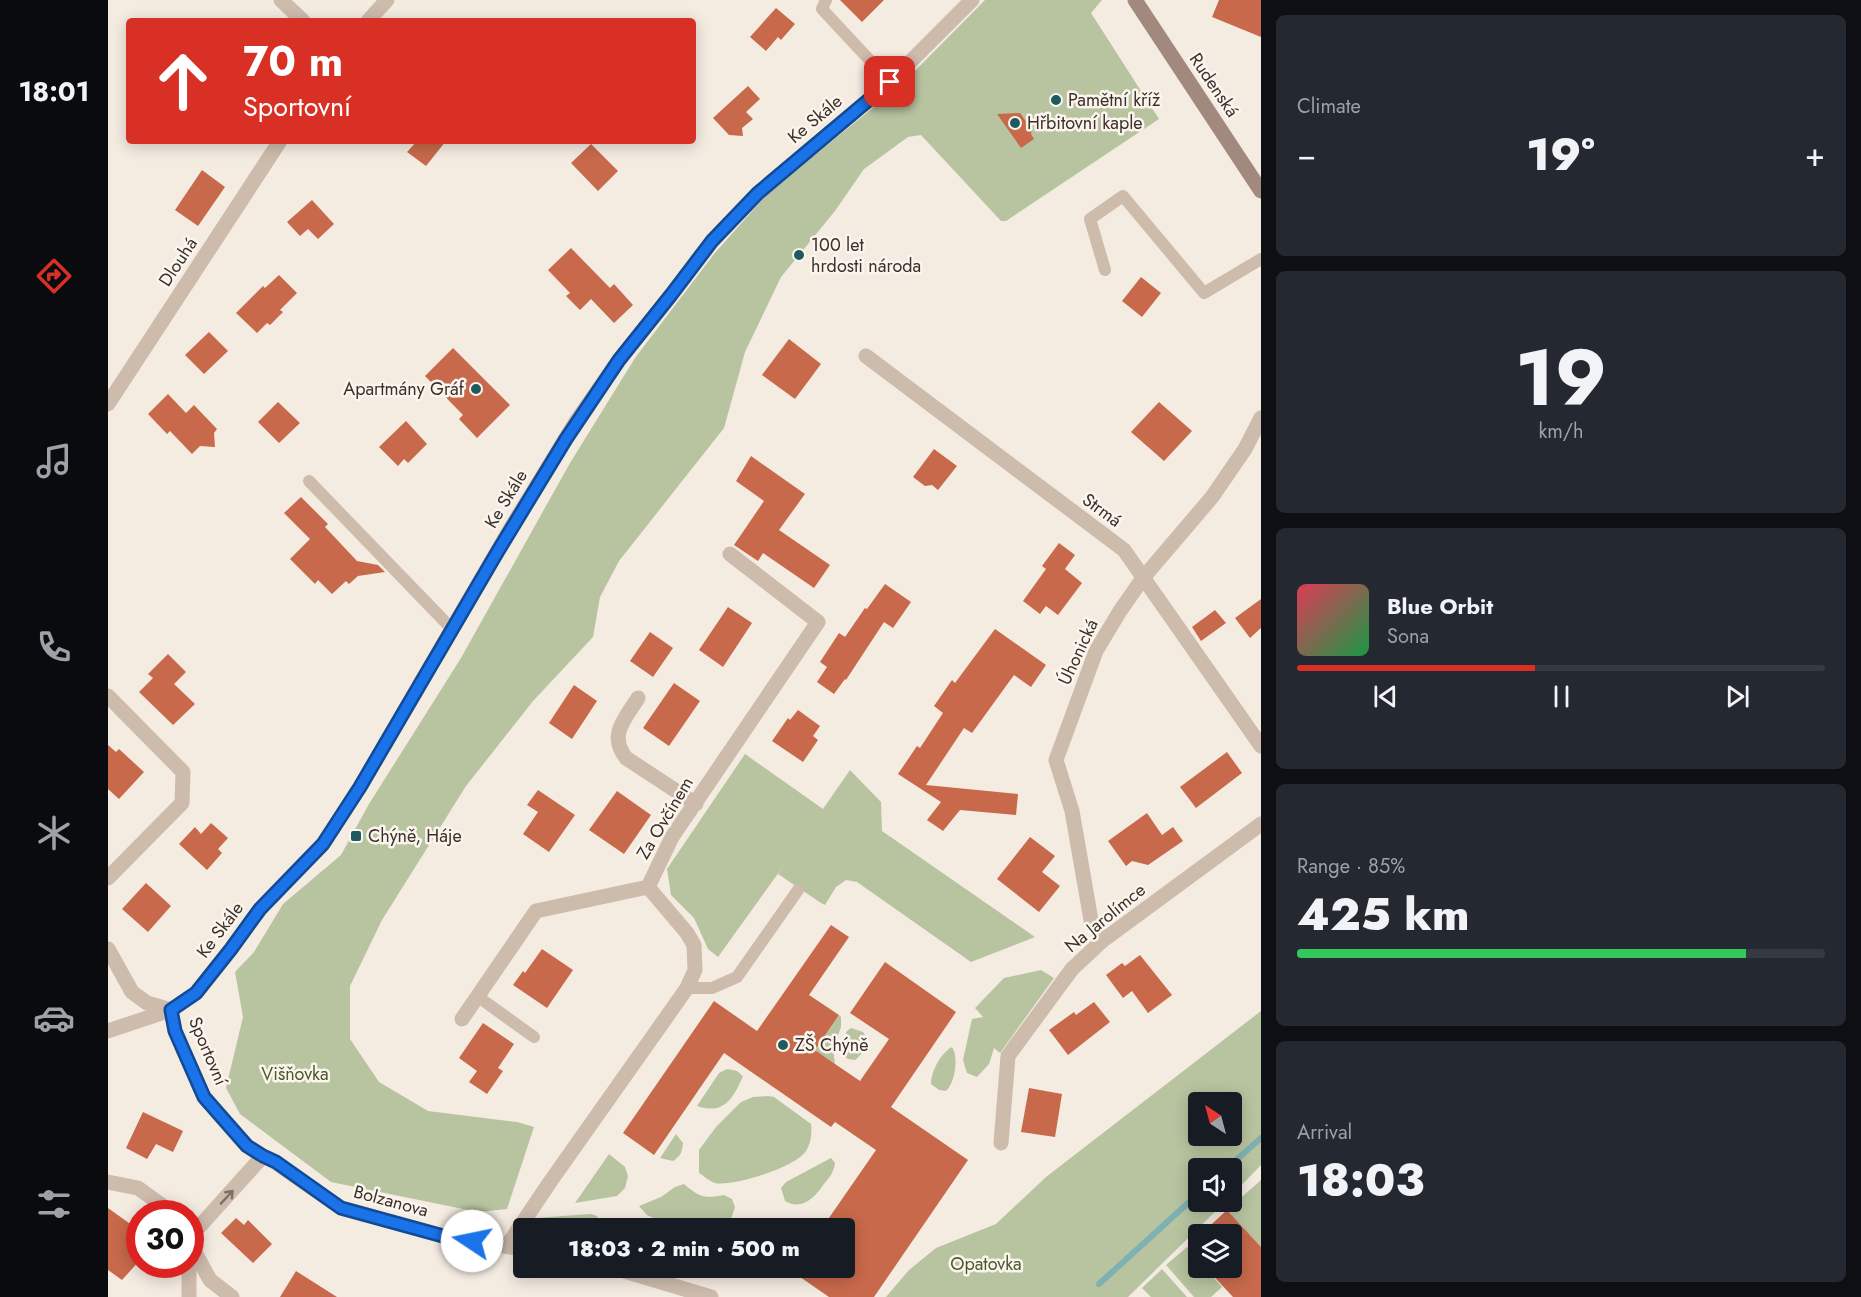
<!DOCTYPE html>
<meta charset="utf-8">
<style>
:root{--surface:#171b24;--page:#242831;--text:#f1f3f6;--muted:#9ea1a6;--line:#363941;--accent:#d93025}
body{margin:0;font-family:Jost,sans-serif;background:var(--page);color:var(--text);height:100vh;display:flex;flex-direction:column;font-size:22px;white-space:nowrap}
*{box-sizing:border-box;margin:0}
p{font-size:20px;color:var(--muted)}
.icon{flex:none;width:33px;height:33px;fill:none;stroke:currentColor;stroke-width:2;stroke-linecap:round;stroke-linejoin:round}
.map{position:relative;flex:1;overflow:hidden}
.side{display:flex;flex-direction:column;gap:15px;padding:15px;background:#0d0f14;width:600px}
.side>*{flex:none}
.top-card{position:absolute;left:18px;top:18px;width:570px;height:126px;border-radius:6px;box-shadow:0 3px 15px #0003;background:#d93025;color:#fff;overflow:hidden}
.needle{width:39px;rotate:324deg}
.tools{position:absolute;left:1080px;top:1092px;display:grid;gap:12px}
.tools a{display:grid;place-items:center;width:54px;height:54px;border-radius:6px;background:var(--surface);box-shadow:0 3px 15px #0003;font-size:30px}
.speed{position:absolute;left:18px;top:1200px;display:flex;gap:12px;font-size:30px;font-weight:700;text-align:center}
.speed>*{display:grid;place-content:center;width:78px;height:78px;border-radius:50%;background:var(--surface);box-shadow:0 3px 15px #0003;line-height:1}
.speed .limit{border:9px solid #d22;background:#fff;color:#111}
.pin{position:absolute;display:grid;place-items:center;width:51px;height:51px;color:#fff;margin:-26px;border-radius:12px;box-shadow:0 3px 9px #0006}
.me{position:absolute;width:66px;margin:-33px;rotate:281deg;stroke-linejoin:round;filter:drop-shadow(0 0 4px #0008)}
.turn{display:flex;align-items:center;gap:21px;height:126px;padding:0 18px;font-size:27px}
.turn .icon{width:78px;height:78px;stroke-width:2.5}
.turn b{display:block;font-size:42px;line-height:51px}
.big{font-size:45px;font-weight:800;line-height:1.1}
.side .widget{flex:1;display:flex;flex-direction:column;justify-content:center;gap:9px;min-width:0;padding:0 21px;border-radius:9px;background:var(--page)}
.side .dial{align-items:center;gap:0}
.dial b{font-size:78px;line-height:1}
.song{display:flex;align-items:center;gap:18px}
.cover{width:72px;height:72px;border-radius:9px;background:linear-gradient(135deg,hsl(350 70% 55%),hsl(140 70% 35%))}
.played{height:6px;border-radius:3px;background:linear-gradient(90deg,var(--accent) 45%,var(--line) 45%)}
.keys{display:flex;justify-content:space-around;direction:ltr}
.heat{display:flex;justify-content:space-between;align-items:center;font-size:33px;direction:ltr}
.charge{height:9px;border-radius:4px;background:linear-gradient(90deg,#34c759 85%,var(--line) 0)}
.trip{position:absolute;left:405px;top:1218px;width:342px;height:60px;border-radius:6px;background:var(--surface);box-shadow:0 3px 15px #0003;font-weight:800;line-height:60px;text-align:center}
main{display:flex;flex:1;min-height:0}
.menu{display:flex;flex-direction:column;width:108px;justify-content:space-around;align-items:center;background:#090b0e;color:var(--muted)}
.menu .icon{width:42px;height:42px}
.menu .on{color:var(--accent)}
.menu b{font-size:27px;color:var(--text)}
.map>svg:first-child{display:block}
.green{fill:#b8c4a0;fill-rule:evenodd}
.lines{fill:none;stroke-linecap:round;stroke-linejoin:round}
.stream{stroke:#7fb0b2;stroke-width:6}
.building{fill:#c8694b}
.lane{stroke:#cdbbac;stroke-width:12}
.street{stroke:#cdbbac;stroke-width:15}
.secondary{stroke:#a18a7d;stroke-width:15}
.oneway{stroke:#7d6f65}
.route-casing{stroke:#114b97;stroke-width:15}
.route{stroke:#1a73e8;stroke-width:10}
.poi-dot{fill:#1f5a5e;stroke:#fbf5ee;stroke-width:2}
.labels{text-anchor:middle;stroke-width:5;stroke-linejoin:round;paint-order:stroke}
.street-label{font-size:18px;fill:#3b302b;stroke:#fbf5ee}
.poi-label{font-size:18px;fill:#3b302b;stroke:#fbf5ee;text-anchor:start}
.park-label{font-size:18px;fill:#4a5a2e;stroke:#fbf5ee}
</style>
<main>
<nav class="menu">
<b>18:01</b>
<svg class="icon on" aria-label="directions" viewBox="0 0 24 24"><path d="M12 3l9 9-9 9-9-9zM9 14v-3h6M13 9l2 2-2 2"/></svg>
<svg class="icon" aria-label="music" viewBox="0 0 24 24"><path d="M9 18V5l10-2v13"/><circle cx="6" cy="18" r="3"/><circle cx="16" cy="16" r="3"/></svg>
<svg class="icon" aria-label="phone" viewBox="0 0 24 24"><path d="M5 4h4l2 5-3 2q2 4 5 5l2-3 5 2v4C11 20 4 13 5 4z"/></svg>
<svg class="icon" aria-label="climate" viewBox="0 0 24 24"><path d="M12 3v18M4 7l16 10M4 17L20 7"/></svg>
<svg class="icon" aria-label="car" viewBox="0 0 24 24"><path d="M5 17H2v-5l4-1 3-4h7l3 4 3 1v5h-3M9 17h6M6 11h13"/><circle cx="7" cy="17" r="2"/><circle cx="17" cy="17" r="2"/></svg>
<svg class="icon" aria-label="filters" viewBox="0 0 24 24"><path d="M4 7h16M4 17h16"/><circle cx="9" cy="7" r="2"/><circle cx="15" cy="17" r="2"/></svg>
</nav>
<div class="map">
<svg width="1153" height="1297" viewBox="0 0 1153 1297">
<rect width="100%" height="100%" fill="#f4ebe1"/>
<path class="green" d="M877,0H994L983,13L1051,119L898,221H893L813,135L800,137L756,169L727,211L673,277L637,352L616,428L511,561L492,597L485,637L425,701L358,786L274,920L242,986V1039L271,1082L320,1111L409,1122L426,1127L399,1209L370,1212L223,1182L132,1114L118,1088L135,1017L127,972L146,952L175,904L233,855L261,804L353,658L462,463L527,358L606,254L659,194L794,84Z
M637,754L715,809L742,770L773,802L774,831L927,937L863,962L749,882L738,880L728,887L717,905L713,903L670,874L679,861L610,957L600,949L586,918L563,895L559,869Z
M933,970L946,978L892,1053L886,1048L881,1064L869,1077L859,1073L855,1060L864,1019L875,1017L867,1008L896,978Z
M1153,1011V1165L1124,1195V1168H1090V1202H1117L1020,1297H778L801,1270L828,1248L888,1224L938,1177ZM1090,1102H1124V1136H1090Z
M731,1015L733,1017V1027L725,1049L727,1064L707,1050Z
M743,1028L755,1032L759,1038C757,1047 754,1055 747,1060L740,1059L734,1055L733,1048L739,1039L738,1032Z
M844,1047C851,1057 847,1083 838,1091L831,1090L823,1084C823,1071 833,1053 844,1047Z
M619,1069L629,1071L635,1076C625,1099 616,1115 589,1106L611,1073Z
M660,1096L666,1097L703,1124C704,1134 703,1143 698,1151C688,1167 625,1187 607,1183C601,1181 596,1176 591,1173V1150L608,1127L633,1102L645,1097Z
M568,1134L575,1143C574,1152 573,1156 565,1161L552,1158Z
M501,1154L517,1167L520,1176L517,1188L509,1196L467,1203Z
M723,1158L727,1163C726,1172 721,1178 716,1184C706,1198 694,1211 677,1201L673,1188L678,1182Z
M1153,1180V1247L1119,1210Z
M576,1184C591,1197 596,1199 616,1195L624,1199L627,1207L622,1222L621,1228H595L562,1219L559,1224L539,1215L531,1206L553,1197L567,1187Z
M483,1214L489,1216L492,1222L486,1223L480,1228H427L428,1218Z
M1079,1247L1090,1260V1268H1097L1114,1287L1103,1297H1086L1058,1265Z
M1054,1269L1079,1297H1043L1034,1288Z"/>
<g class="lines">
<path class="stream" d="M1119,1168L1153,1138
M991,1284L1090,1194"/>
</g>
<path class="building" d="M732,0H776L754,22Z
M1111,0H1153V37L1104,17Z
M668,8L687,24L673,40L670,37L658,51L642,37Z
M640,86L652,99L638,112L645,119L634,128L635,136L621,135L605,118Z
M912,113L924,130L923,134L926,139L913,148L889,114Z
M309,141H338L318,166L299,152Z
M483,144L510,171L490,191L463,163Z
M94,170L117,187L90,226L67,210Z
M204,200L226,224L210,239L200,229L192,236L179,222Z
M463,248L502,288L506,284L525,305L506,323L483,299L472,310L458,296L462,293L440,270Z
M171,275L189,293L172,310L175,312L162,325L159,323L149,333L128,313L155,286L157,288Z
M1033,277L1053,293L1034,317L1014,301Z
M101,332L120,351L96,374L77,355Z
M681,339L713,364L687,399L654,375Z
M345,348L402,405L369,438L351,419L355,415L317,376Z
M60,394L78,413L86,405L109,429L106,433L107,447L92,446L84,454L62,431L59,434L40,414Z
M170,402L192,423L171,443L150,422Z
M1051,402L1084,431L1056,461L1023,432Z
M298,421L319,444L300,463L296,459L290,466L271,447Z
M826,449L849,466L830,490L824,485L817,486L805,477Z
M643,456L697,494L671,530L722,565L706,588L655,553L650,561L626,545L656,501L628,481Z
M193,497L220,524L217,527L249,561L270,565L277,572L250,576L241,584L238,581L224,594L210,580L207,584L182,559L202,539L176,513Z
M951,543L967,555L957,569L974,583L950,615L938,606L932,614L915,601L938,569L934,566Z
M777,584L803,602L785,628L776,622L738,680L737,679L726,694L709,682L719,667L712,662L731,633L737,637L757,608L759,609Z
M1153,599V628L1142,638L1127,618Z
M620,607L644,623L615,667L591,650Z
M1107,610L1118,623L1093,641L1084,627Z
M887,629L938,665L923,687L906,675L864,733L856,728L818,785L910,794L908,815L852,810L835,831L819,820L833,802L790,774L809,746L812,748L835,713L826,706L844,680L847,683Z
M542,632L565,648L545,677L522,661Z
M60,654L78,672L66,684L87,704L65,725L31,692L45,678L40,674Z
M566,683L592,701L561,746L535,728Z
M466,685L489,701L464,739L441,723Z
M690,710L712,726L705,736L710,740L695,762L664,741L680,718L682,720Z
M0,745L8,752L11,749L36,772L11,799L0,789Z
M1119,752L1134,773L1088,808L1072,787Z
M430,790L467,815L441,852L415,834L430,812L419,805Z
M509,791L543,815L516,854L481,830Z
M1039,813L1054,835L1065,827L1075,841L1040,865L1024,861L1018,866L1000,841Z
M103,823L120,838L110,849L114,853L99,870L71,844L87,827L93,834Z
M922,837L947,856L934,872L952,886L931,912L889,879Z
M38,883L63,906L40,932L14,909Z
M723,925L741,937L701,995L731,1015L707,1050L727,1064L752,1081L781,1039L742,1013L777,962L848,1012L783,1107L860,1160L766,1297H721L679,1268H736V1228H714L768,1150L727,1122L723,1127L616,1053L546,1155L515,1133L606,1001L649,1031Z
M434,949L465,970L439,1008L405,985L415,971L417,973Z
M1032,955L1064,995L1040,1013L1024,991L1015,998L998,975L1014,963L1017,966Z
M986,1002L1002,1022L960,1055L941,1030L966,1012L968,1015Z
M375,1023L406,1044L390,1068L395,1071L379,1094L361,1082L369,1071L351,1058Z
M921,1088L954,1094L947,1137L913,1132Z
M35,1112L75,1131L65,1152L48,1144L39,1159L18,1148Z
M0,1208L32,1231V1260L14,1280L0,1270Z
M1119,1210L1153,1247V1297H1125L1098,1268H1124V1234H1093Z
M128,1218L136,1225L140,1220L164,1244L145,1263L113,1233Z
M188,1271L229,1297H172Z"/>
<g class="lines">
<path class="lane" d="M718,0L714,9L782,82
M997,270L982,219L1015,196L1096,293L1153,259
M201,481L344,629
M579,988H604L629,977L690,890
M369,996L426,1037"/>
<path class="street" d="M173,0L195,21
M260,21L279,0
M758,356L1016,550L1153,746
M0,404L172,141
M0,696L75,772L74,803L0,878
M530,698C517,719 500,735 518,758L588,804
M994,941L983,920L964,811L948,760L988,651L1012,611L1035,578L1104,497L1137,449L1153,418
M0,949L24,992L39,1003L63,1010
M63,1010L67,1031L96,1097L139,1146L155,1156L167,1162L233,1208L346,1239L416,1249
M354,1019L428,911L540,887
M0,1031L63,1010L88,993L123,949L152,909L215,844L252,787L401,531L469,420L511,360L563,295L604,241L650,193L782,82L864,0
M893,1143L900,1056L964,969L994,941L1153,824
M0,1182L30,1188L55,1206L61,1214
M82,1237L155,1156
M82,1243L102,1280L124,1297
M399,1246L442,1182L579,988L587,970L586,945L579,933L540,887L564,837L710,622L622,554
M81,1264V1297
M506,1268L603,1297"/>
<path class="secondary" d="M1027,0L1153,191"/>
</g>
<defs><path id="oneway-shaft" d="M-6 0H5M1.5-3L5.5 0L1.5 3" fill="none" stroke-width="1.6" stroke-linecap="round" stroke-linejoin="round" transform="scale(1.5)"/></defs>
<use class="oneway" href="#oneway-shaft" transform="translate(119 1197) rotate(-47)"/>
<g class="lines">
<g class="route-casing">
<path id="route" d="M364,1241L346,1239L233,1208L168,1162L155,1156L139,1146L96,1097L67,1031L63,1010L88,993L123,949L152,909L215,844L252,787L390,551L458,439L511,360L563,295L604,241L650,193L782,82"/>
</g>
<use href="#route" class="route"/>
</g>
<g class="poi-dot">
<circle cx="948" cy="100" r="6"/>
<circle cx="907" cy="123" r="6"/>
<circle cx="691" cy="255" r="6"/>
<circle cx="368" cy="389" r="6"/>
<rect x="242" y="830" width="12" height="12" rx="3"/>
<circle cx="675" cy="1045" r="6"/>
</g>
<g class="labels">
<g class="street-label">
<text transform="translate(1106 85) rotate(56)" y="6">Rudenská</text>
<text transform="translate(707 119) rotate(-40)" y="6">Ke Skále</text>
<text transform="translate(70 262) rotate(-57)" y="6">Dlouhá</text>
<text transform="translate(398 499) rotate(-59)" y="6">Ke Skále</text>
<text transform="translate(994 510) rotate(36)" y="6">Strmá</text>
<text transform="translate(970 652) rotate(-65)" y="6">Úhonická</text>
<text transform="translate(557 818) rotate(-59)" y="6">Za Ovčínem</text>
<text transform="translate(997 918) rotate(-39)" y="6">Na Jarolímce</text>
<text transform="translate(112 930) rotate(-53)" y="6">Ke Skále</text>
<text transform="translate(100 1051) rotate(67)" y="6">Sportovní</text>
<text transform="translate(283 1201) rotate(15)" y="6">Bolzanova</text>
</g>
<g class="poi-label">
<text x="960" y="106">Pamětní kříž</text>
<text x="919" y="129">Hřbitovní kaple</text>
<text x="703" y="251">100 let<tspan x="703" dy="21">hrdosti národa</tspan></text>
<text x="356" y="395" text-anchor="end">Apartmány Gráf</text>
<text x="260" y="842">Chýně, Háje</text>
<text x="687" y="1051">ZŠ Chýně</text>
</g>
<g class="park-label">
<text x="187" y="1080">Višňovka</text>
<text x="878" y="1270">Opatovka</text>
</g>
</g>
</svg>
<div class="tools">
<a><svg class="needle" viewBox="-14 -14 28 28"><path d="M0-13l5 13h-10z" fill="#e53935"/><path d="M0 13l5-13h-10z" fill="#9ea1a6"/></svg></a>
<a><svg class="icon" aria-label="sound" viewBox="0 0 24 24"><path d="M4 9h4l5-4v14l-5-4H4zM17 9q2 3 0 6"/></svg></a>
<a><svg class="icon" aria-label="layers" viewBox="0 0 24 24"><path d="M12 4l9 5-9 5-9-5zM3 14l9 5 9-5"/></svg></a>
</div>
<div class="speed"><div class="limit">30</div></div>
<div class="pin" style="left:782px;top:82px;background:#d93025"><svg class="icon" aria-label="arrive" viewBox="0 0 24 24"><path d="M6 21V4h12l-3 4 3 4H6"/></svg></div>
<svg class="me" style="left:364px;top:1241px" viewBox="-20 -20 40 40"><circle r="19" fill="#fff"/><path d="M0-13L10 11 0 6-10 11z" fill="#1a73e8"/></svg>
<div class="trip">18:03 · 2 min · 500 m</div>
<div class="top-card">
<div class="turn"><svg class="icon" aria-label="ahead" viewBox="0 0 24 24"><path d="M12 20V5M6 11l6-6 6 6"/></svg><div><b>70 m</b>Sportovní</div></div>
</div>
</div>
<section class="side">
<div class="widget"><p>Climate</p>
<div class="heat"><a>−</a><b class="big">19°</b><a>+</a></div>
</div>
<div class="widget dial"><b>19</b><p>km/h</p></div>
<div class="widget">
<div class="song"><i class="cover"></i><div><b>Blue Orbit</b><p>Sona</p></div></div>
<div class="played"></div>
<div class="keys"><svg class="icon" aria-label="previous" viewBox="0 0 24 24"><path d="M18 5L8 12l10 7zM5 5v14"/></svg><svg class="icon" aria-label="pause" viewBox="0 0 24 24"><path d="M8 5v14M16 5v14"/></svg><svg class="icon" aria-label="next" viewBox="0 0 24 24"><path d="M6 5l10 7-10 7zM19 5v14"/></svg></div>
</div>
<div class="widget"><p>Range · 85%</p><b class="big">425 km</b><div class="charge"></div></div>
<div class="widget"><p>Arrival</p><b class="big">18:03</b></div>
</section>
</main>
